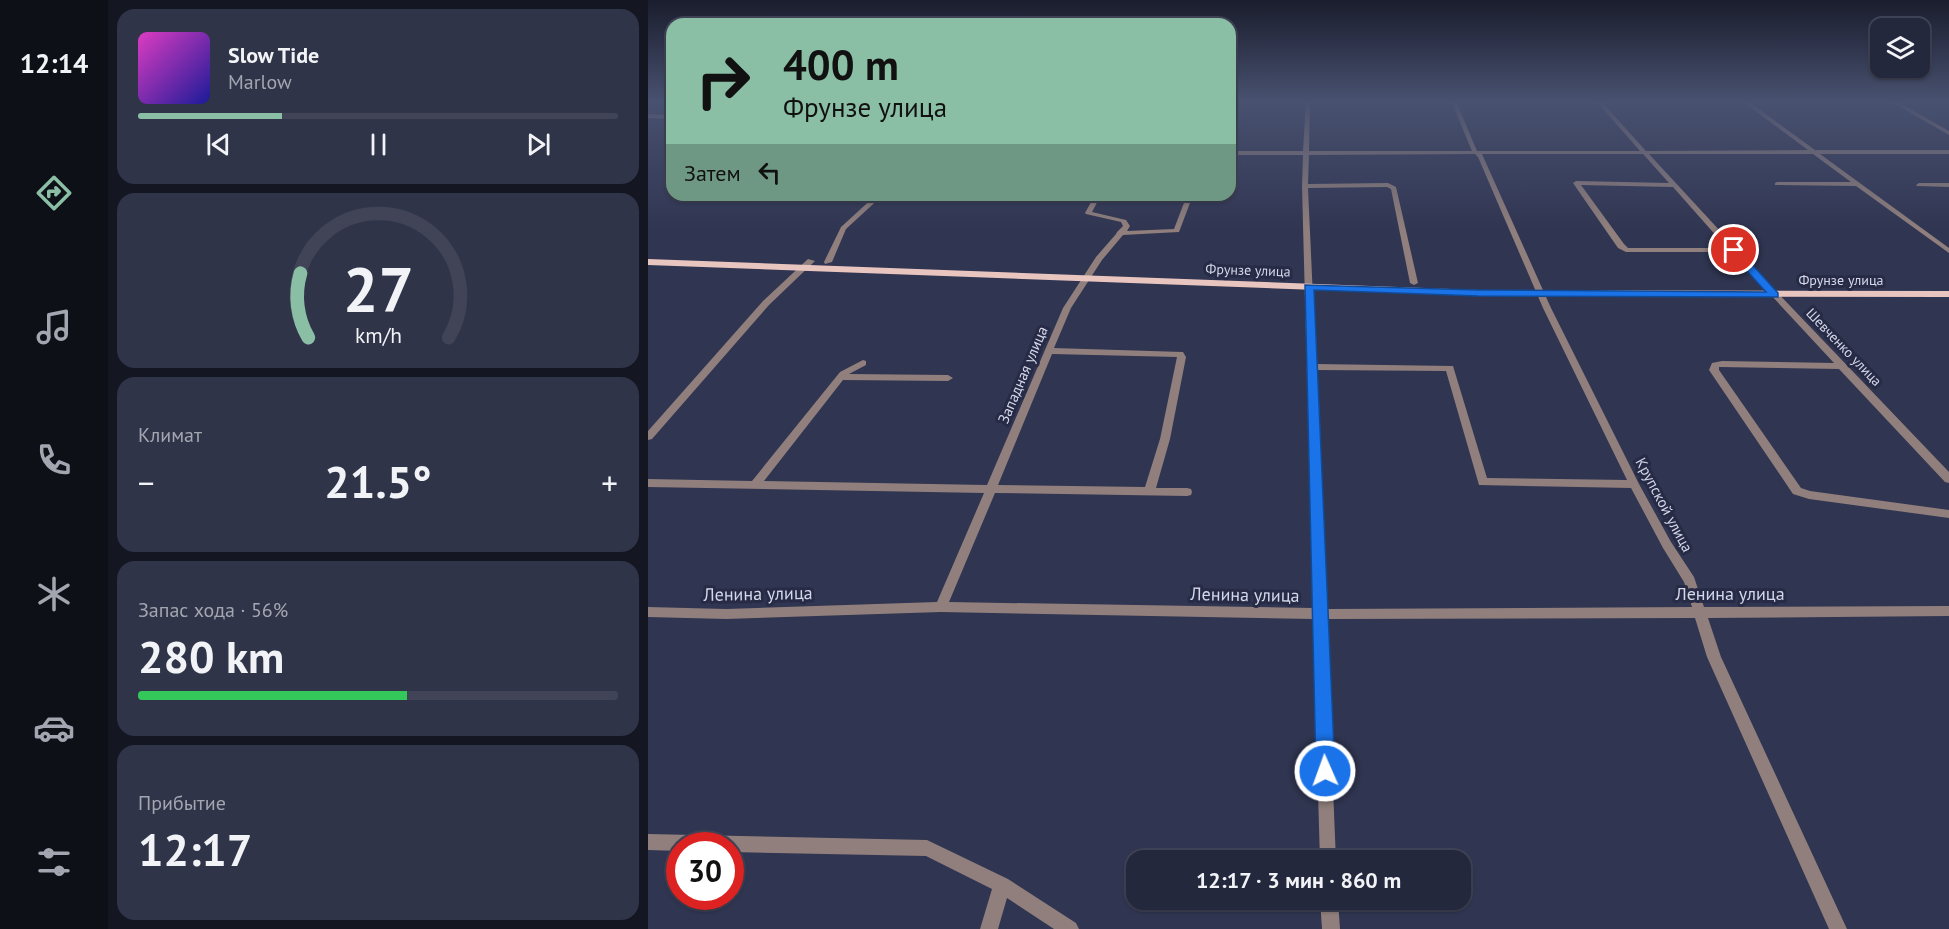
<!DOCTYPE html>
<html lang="ru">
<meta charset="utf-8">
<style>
:root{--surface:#24283d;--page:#303448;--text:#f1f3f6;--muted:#a3a6b0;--line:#414457;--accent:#8abfa5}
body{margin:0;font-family:"PT Sans",sans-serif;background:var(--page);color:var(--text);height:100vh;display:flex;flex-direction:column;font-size:22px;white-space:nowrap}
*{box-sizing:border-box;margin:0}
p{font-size:20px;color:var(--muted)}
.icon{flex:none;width:33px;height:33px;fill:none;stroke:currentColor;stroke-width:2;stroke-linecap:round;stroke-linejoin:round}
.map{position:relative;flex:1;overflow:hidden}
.side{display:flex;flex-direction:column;gap:9px;padding:9px;background:#141622;width:540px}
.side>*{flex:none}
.hud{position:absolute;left:18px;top:18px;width:570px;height:183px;border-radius:18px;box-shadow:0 2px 4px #0004,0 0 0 2px var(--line);background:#8abfa5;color:#111;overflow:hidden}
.fabs{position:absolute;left:1222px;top:18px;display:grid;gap:12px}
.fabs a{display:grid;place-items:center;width:60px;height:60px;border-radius:12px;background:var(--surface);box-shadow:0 2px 4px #0004,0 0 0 2px var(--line);font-size:30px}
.speed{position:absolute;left:18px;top:832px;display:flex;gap:12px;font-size:30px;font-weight:700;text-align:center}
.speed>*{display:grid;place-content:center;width:78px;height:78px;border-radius:50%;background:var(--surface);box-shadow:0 2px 4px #0004,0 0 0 2px var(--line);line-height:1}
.speed .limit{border:9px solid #d22;background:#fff;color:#111}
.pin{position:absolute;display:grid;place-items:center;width:51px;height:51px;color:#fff;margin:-26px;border:3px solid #fff;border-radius:50%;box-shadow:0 2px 6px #0007}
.me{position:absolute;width:66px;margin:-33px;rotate:358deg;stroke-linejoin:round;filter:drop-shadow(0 0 4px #0008)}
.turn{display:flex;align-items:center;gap:21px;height:126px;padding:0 18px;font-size:27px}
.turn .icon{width:78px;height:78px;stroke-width:2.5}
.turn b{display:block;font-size:42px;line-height:51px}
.then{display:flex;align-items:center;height:57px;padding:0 18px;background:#0003;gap:12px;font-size:22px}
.big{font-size:45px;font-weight:700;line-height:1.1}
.side .widget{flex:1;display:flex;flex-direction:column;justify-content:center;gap:9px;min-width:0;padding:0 21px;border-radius:18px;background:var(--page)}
.side .dial{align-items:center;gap:0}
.dial svg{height:156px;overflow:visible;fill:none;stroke:var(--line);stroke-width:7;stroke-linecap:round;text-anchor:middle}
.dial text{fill:var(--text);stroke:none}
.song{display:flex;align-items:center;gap:18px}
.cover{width:72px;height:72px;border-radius:9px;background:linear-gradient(135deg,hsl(310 70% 55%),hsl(240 70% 35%))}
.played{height:6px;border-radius:3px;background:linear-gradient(90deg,var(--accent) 30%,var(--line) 30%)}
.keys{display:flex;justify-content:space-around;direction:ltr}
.heat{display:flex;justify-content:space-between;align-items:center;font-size:33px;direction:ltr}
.charge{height:9px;border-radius:4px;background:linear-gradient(90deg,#34c759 56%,var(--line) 0)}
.trip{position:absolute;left:478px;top:850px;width:345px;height:60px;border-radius:18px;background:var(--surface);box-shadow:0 2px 4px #0004,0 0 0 2px var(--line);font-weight:700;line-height:60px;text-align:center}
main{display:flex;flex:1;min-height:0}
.tabs{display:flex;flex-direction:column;width:108px;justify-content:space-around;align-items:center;background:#0e1018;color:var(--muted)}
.tabs .icon{width:42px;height:42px}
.tabs .active{color:var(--accent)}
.tabs b{font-size:27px;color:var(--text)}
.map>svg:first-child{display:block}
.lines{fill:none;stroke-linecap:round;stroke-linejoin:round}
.street{fill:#907f7c;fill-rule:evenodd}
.primary{fill:#e9c5c0;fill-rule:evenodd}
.route{fill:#1a73e8;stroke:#114b97;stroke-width:1.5}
.labels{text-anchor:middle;stroke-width:6;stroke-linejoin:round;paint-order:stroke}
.far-street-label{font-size:14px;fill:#d4d8ea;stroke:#272b46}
.street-label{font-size:15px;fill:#d4d8ea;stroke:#272b46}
.near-street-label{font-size:18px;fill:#d4d8ea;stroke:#272b46}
</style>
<main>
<nav class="tabs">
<b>12:14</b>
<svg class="icon active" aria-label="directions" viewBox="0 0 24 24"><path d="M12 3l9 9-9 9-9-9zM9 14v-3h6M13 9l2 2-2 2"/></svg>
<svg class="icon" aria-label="music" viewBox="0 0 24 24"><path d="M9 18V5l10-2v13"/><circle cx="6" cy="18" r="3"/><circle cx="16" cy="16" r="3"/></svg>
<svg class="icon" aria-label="phone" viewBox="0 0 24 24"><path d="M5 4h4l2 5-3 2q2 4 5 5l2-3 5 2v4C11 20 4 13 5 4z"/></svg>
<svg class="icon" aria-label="climate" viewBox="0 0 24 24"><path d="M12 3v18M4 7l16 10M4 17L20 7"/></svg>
<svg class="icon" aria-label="car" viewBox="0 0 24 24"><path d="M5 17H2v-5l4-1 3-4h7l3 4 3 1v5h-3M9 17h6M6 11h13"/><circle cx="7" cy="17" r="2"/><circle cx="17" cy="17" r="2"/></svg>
<svg class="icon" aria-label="filters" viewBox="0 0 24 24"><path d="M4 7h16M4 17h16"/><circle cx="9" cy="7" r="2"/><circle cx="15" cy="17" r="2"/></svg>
</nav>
<section class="side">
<div class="widget">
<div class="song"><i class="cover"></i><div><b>Slow Tide</b><p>Marlow</p></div></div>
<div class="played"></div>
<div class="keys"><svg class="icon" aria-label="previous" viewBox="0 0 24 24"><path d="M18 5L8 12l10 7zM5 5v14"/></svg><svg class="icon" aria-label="pause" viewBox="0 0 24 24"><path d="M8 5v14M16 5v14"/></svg><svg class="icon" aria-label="next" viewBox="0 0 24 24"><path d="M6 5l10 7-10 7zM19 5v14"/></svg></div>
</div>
<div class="widget dial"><svg viewBox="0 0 100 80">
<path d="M14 69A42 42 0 1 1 86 69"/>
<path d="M14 69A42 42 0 0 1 10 36" stroke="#8abfa5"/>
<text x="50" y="56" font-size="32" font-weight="700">27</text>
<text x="50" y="72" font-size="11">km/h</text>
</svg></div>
<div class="widget"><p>Климат</p>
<div class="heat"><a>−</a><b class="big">21.5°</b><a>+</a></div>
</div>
<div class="widget"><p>Запас хода · 56%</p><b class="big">280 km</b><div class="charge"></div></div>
<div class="widget"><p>Прибытие</p><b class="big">12:17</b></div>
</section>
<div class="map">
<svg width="1301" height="929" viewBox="0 0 1301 929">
<rect width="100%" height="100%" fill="#303551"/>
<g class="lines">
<path class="street" d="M582,101H587L585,113L582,115Z
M658,101H662L661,151H824L803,101H808L829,151H992L948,101H953L998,151L1160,150L1094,101H1100L1167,150H1301V154H1172L1301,248V253L1208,186L1127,185V183L1129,182H1203L1165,154H1001L1122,285L1301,472V483L1297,482L1191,369L1071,367V370L1153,488L1162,491L1301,510V518L1161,499L1145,494L1061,370L1064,363L1074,361L1186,363L1083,252H978L970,248L925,183L928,181L1021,183L995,154H834L903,308L991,484L1023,542L1046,577L1056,607L1301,606V616L1060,618L1073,657L1199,929H1181L1059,657L1047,618L678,619L688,861H672L665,619L293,612L78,619L0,617V607L78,609L289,602L336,493L0,487V479L104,481L192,372L215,360L218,361V365L201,374L300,375L305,378L300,381L195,380L116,481L339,485L415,308L448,257L468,234L469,232L475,226L473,222L438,214L437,213L447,195H453L444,212L478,220L482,226L479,231L526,229L539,195H545L531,232L475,235L454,260L423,308L406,348L535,352L538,357L522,439L508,488H539L543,489L544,492L543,495L539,496L347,493L301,602L665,608L654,186L655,155H582V151H655ZM827,154L830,157L895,308L979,480L839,478L805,366L668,364L660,188L739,187L743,189L762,283L766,285L770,283L748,187L740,183L660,184L661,155ZM933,185L1025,187L1079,248H980L976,244ZM404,354L529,357L512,439L497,487L350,485ZM668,370L798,371L831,485L983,488L1015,548L1036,582L1044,607L678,609Z
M1242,101H1248L1301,131V135Z
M0,114L24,115V119L0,118Z
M1271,183H1301V187L1269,186L1268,185Z
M228,195H235L198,229L184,262L177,264L176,262L193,227Z
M160,259L167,261L121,305L4,439L0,440V431L115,301Z
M0,834L279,840L360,879L428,923L431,929H406L359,898L350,929H332L344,889L278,856L82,852V846H32V851L0,850Z
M672,900H690L692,929H674Z"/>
<path class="primary" d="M0,259L830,290L1301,291V297L830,296L0,265Z"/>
</g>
<linearGradient id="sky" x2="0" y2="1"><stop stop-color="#1a1d2d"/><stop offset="0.44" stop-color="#485170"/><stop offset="1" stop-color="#485170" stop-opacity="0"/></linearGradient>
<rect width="1301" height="231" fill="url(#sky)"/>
<path class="route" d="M1082,248H1089L1130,293V297L830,296L666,290L687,771L684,778L677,781L670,778L668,771L657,285L830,290L1118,292L1082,252Z"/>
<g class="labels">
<g class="far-street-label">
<text transform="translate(600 270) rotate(2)" y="5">Фрунзе улица</text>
<text x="1193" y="285">Фрунзе улица</text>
<text transform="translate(1196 347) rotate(46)" y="5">Шевченко улица</text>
</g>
<g class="street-label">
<text transform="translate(375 375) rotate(-67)" y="5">Западная улица</text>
<text transform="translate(1016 505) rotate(62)" y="5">Крупской улица</text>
</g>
<g class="near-street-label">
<text transform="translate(110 594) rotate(-1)" y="6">Ленина улица</text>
<text x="1082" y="600">Ленина улица</text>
<text transform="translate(597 595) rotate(1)" y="6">Ленина улица</text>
</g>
</g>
</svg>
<div class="fabs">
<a><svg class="icon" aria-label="layers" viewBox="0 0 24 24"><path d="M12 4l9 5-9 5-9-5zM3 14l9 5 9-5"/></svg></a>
</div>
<div class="speed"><div class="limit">30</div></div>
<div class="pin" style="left:1086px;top:250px;background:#d93025"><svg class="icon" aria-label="arrive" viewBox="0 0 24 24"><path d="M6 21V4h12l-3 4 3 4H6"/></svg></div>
<svg class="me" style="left:677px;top:771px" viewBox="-20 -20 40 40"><circle r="17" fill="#1a73e8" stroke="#fff" stroke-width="3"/><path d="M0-11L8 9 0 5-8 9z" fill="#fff"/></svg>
<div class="trip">12:17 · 3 мин · 860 m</div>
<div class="hud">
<div class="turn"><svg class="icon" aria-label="right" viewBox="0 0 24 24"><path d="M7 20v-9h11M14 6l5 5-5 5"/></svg><div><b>400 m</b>Фрунзе улица</div></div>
<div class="then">Затем<svg class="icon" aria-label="left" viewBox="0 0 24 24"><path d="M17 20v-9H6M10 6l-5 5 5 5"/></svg></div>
</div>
</div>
</main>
